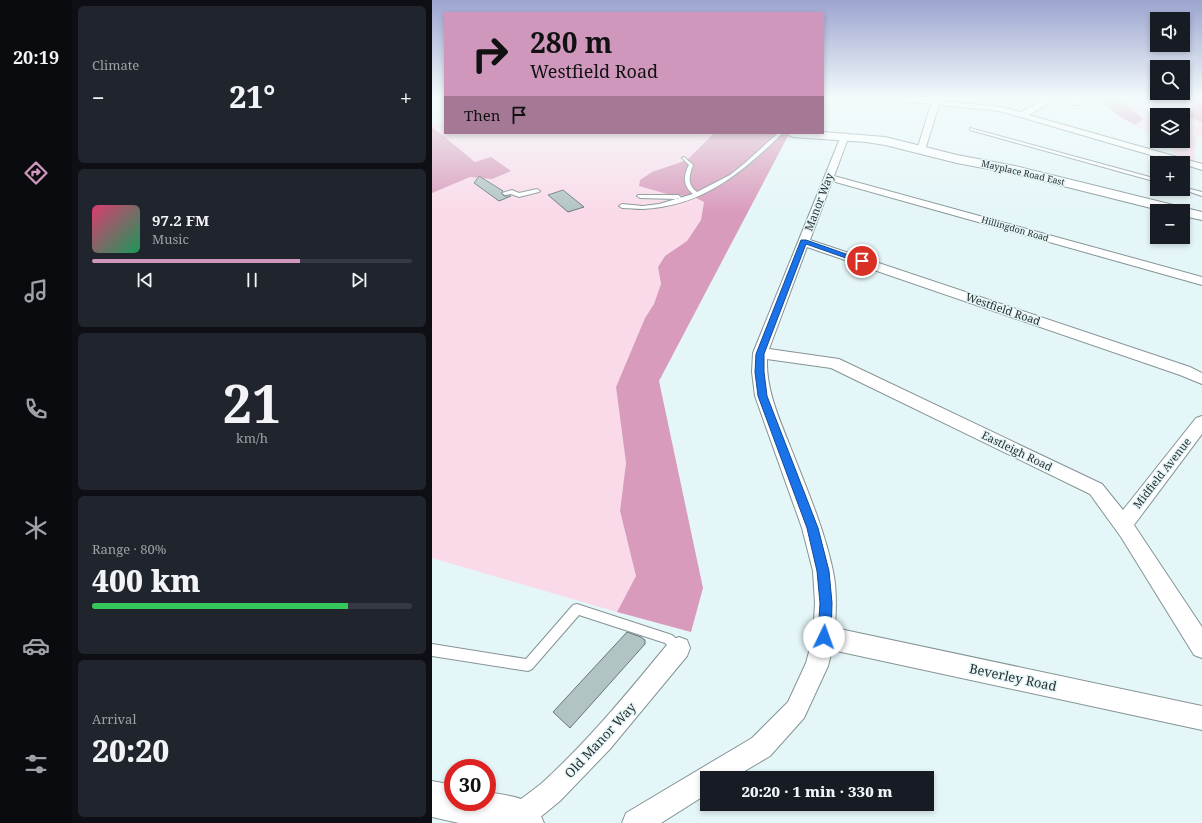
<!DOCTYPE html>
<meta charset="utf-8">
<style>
:root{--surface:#171b24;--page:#20242c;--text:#f1f3f6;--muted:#9ea1a6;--line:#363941;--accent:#cf97bc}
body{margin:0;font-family:"Noto Serif",serif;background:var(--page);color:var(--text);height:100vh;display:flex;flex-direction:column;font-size:15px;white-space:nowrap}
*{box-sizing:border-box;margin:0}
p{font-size:13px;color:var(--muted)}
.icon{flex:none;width:22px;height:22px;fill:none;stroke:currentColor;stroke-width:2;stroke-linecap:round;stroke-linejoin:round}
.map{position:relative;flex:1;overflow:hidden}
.drawer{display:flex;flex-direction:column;gap:6px;padding:6px;background:#0d0f14;width:360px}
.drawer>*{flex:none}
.guide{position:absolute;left:12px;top:12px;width:380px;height:122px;border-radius:0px;box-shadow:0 2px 6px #0003;background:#cf97bc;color:#111;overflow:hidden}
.fabs{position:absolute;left:718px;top:12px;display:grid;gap:8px}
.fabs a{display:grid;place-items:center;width:40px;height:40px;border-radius:0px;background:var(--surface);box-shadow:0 2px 6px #0003;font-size:20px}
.speed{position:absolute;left:12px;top:759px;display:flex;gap:8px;font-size:20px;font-weight:700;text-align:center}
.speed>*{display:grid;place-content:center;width:52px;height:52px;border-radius:50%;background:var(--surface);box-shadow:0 2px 6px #0003;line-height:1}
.speed .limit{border:6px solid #d22;background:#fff;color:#111}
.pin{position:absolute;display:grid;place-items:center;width:34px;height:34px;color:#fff;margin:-17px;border:2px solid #fff;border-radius:50%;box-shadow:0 1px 4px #0007}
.me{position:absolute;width:44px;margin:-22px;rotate:3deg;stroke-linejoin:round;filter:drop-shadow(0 0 3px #0008)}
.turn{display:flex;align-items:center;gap:14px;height:84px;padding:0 20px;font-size:18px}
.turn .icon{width:52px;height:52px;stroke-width:2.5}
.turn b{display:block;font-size:28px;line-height:34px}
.then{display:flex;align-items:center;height:38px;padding:0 20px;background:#0003;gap:8px;font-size:15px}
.big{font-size:30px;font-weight:800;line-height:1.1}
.drawer .tile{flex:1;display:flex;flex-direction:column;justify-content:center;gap:6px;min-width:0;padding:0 14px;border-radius:6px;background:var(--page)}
.drawer .dial{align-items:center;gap:0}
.dial b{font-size:52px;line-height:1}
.song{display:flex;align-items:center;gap:12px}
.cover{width:48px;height:48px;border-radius:6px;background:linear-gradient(135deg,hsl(340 70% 55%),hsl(150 70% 35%))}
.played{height:4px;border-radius:2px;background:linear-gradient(90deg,var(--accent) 65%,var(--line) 65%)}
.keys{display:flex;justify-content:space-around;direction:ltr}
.heat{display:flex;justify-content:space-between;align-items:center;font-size:22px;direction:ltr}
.charge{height:6px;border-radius:3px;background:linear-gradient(90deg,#34c759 80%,var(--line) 0)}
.trip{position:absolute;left:268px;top:771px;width:234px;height:40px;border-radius:0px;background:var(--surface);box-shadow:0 2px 6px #0003;font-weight:800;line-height:40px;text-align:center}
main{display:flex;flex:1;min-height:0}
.menu{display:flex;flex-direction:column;width:72px;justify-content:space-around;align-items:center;background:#090b0e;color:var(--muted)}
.menu .icon{width:28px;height:28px}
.menu .on{color:var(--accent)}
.menu b{font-size:18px;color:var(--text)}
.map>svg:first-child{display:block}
.green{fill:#fadae9}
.forest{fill:#d99bbb}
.building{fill:#b2c3c4;stroke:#677678}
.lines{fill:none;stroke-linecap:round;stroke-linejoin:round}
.lane-casing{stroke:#849395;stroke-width:2}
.street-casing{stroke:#849395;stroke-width:2}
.secondary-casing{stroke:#849395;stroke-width:2}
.lane{fill:#fff;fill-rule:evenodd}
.street{fill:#fff;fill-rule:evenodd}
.secondary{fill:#fff;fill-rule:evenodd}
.route{fill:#1a73e8;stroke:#114b97}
.labels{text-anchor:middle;stroke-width:3;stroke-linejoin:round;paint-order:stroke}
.far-street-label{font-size:9px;fill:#2a3031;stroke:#e5f6f8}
.street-label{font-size:11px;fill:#2a3031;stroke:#e5f6f8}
.near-street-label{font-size:13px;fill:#2a3031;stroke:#e5f6f8}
</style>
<main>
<nav class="menu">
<b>20:19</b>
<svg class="icon on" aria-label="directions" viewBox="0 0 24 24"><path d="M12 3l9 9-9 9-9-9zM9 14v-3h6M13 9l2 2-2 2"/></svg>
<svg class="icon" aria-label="music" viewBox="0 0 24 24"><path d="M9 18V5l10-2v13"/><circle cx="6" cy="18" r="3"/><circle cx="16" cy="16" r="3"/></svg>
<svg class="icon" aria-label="phone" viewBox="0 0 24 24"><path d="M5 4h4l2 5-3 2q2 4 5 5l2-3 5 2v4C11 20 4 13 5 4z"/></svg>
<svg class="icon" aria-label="climate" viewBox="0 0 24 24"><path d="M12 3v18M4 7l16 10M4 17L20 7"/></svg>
<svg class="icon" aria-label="car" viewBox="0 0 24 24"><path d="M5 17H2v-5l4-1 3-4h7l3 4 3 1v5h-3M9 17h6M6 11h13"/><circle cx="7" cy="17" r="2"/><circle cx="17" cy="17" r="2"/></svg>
<svg class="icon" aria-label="filters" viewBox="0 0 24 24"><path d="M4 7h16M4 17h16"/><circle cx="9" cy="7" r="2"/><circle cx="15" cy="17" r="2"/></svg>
</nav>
<section class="drawer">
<div class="tile"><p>Climate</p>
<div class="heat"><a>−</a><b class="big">21°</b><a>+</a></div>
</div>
<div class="tile">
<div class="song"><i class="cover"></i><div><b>97.2 FM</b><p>Music</p></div></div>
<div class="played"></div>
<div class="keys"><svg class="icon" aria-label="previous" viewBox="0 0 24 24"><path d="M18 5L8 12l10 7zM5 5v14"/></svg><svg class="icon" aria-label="pause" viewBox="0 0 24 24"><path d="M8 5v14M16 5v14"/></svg><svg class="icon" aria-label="next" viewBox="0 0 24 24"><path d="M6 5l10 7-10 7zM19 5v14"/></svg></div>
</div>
<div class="tile dial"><b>21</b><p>km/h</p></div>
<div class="tile"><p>Range · 80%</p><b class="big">400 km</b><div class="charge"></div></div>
<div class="tile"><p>Arrival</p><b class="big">20:20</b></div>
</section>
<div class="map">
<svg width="770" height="823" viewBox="0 0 770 823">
<rect width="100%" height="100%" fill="#e5f6f8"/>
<path class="green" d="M669,98H770V137L765,136L762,162L744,157L734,141H751V115H725V136C705,126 681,118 669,98Z
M13,121V133H282L255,160L220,172L208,180L207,186L235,194L262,197L272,202L269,220L255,241L233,256L226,267L229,284L222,304L213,318L184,387L194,463L188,511L204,576L185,612L0,558V124Z"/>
<path class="forest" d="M669,98H688L711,119L703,125C690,117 677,112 669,98Z
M749,98H770V122L746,113L760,108L761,101Z
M0,127L43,162L59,157L79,171L60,179L38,177L0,193Z
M282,133L357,134L227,381L271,588L259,632L185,612L204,576L188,511L194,463L184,387L213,318L222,304L229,284L226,267L233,256L255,241L269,220L272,202L262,197L235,194L207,186L208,180L220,172L255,160Z"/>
<path class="building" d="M47,176L71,191L69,193L72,196H79L67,201L42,183Z
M131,190L152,207L136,212L116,195Z
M195,632L209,637L213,640V644L138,728L121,712Z"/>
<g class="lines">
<g class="lane-casing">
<path id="lane" d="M538,128L725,179V182L538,130Z
M346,133H351C310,172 272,206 211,209C204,209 197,208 190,208L187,206L190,204L211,206L227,204L261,194C251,186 251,176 257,165L250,158L252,157L261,165C257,175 255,185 265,192L298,175L313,163Z
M751,187L770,192V196L749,189H751Z
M105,189L108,191L107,192L87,197L79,194L73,195L70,193L80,190L87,193Z
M206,195H246L249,197L246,199L208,198L205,196Z
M145,604L240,635L250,644L252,648L250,652L246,654L242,652L233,643L147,615L100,669L96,671L0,656V644L94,659L141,605Z"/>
</g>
<g class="street-casing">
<path id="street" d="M451,98L501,100V98H509L508,101L569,107L589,112L616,98H626L597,115L770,164V170L751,164V163H746L568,111L507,105L493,150L489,153L485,150L499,104L455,100Z
M637,98H645L647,103L646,105H640Z
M413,133L417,136L402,176L770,277V285L400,181L378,240L758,367L770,373V384L748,375L375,247L337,349L407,359L670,484L691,510L764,418L770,416V434L702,525L770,627V658L762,655L689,537L658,494L399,368L335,359C334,390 347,418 358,446C374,487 392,528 401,571C405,590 404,609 403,628L770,706V730L400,650L396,666L372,718L338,756L301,778H275V794L229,823H190L194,813L320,738L356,702L374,663L381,637L383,603L381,571L370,528L323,396L320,372L321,353L409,136Z
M247,637L255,640L258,648L255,656L178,749L128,801L101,823H67L71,813L76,809C87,800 99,792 110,783C157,740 198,690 239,640Z"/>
</g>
<g class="secondary-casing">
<path id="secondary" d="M391,132L453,137L525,155L583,166L770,212V220L751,216V211H731L583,174L525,163L453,145L434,142L361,137L357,135L355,133H391Z
M0,781L21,785V802H55V792C71,795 93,796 105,809C108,812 110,819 112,823H27L0,817Z"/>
</g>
<use href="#lane" class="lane"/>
<use href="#street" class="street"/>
<use href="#secondary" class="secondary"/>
</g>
<linearGradient id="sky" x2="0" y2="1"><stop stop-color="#9ca4d0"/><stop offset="0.46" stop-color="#f3fbfc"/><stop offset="1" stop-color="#f3fbfc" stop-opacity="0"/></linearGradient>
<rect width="770" height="213" fill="url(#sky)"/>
<path class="route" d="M369,240H374L434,261L428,263L374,244L332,354V372L335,396L386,528L397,571L400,603L399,637L397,641L392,643L388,641L386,637L388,603L385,571L375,528L326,396L323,372L324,354Z"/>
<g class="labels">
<g class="far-street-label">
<text transform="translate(591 173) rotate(13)" y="3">Mayplace Road East</text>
<text transform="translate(583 229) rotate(16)" y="3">Hillingdon Road</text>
</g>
<g class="street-label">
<text transform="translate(387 202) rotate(-69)" y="4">Manor Way</text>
<text transform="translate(571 309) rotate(19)" y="4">Westfield Road</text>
<text transform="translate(585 451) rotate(26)" y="4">Eastleigh Road</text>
<text transform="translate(730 473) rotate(-52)" y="4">Midfield Avenue</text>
</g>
<g class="near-street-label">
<text transform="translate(581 677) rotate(12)" y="5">Beverley Road</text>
<text transform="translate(168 740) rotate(-47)" y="5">Old Manor Way</text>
</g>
</g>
</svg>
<div class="fabs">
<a><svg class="icon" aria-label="sound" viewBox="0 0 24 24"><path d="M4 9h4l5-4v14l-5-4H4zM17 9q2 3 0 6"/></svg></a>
<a><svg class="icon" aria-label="search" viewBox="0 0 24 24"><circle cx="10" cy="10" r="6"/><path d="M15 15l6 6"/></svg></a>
<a><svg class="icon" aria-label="layers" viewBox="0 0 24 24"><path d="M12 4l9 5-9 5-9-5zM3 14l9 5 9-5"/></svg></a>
<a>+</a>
<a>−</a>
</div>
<div class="speed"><div class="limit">30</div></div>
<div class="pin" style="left:430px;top:261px;background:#d93025"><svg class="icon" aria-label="arrive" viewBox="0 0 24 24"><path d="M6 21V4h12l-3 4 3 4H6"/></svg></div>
<svg class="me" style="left:392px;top:637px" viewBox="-20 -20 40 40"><circle r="19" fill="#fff"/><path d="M0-13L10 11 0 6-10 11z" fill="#1a73e8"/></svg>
<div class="trip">20:20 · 1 min · 330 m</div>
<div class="guide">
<div class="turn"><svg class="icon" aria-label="right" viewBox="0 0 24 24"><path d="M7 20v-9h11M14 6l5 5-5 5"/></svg><div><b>280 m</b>Westfield Road</div></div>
<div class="then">Then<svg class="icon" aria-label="arrive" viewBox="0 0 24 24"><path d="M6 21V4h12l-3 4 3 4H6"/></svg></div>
</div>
</div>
</main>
